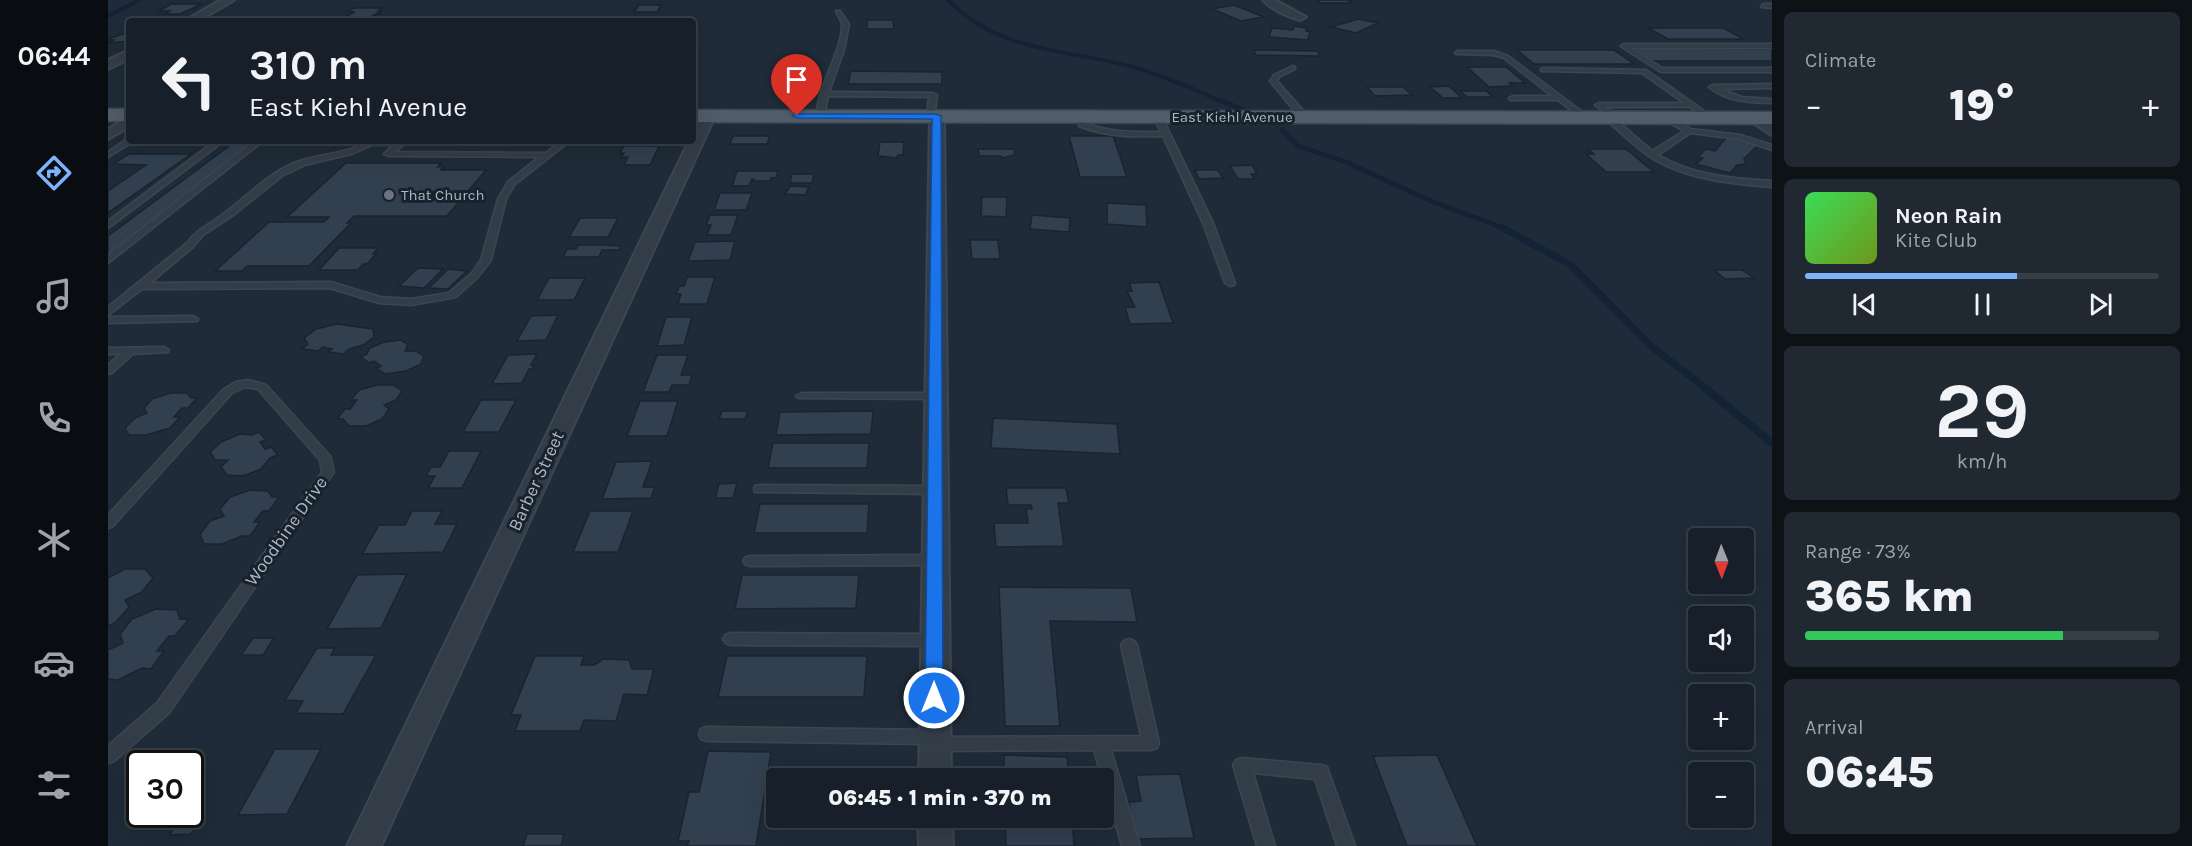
<!DOCTYPE html>
<meta charset="utf-8">
<style>
:root{--surface:#17202a;--page:#202832;--text:#f1f3f6;--muted:#9ea3a8;--line:#363e47;--accent:#7cb4fb}
body{margin:0;font-family:Karla,sans-serif;background:var(--page);color:var(--text);height:100vh;display:flex;flex-direction:column;font-size:22px;white-space:nowrap}
*{box-sizing:border-box;margin:0}
p{font-size:20px;color:var(--muted)}
.icon{flex:none;width:33px;height:33px;fill:none;stroke:currentColor;stroke-width:2;stroke-linecap:round;stroke-linejoin:round}
.map{position:relative;flex:1;overflow:hidden}
.drawer{display:flex;flex-direction:column;gap:12px;padding:12px;background:#0d1217;width:420px}
.drawer>*{flex:none}
.hud{position:absolute;left:18px;top:18px;width:570px;height:126px;border-radius:6px;box-shadow:0 6px 24px #0002,0 0 0 2px var(--line);background:#17202a;color:var(--text);overflow:hidden}
.needle{width:39px;rotate:179deg}
.tools{position:absolute;left:1580px;top:528px;display:grid;gap:12px}
.tools a{display:grid;place-items:center;width:66px;height:66px;border-radius:6px;background:var(--surface);box-shadow:0 6px 24px #0002,0 0 0 2px var(--line);font-size:30px}
.speed{position:absolute;left:18px;top:750px;display:flex;gap:12px;font-size:30px;font-weight:700;text-align:center}
.speed>*{display:grid;place-content:center;width:78px;height:78px;border-radius:50%;background:var(--surface);box-shadow:0 6px 24px #0002,0 0 0 2px var(--line);line-height:1}
.speed .limit{border:3px solid #111;border-radius:9px;background:#fff;color:#111}
.pin{position:absolute;display:grid;place-items:center;width:51px;height:51px;color:#fff;margin:-62px -26px;border-radius:50% 50% 50% 0;rotate:-45deg;box-shadow:0 0 6px #0007}
.pin .icon{rotate:45deg}
.me{position:absolute;width:66px;margin:-33px;rotate:0deg;stroke-linejoin:round;filter:drop-shadow(0 0 4px #0008)}
.turn{display:flex;align-items:center;gap:21px;height:126px;padding:0 24px;font-size:27px}
.turn .icon{width:78px;height:78px;stroke-width:2.5}
.turn b{display:block;font-size:42px;line-height:51px}
.big{font-size:45px;font-weight:800;line-height:1.1}
.drawer .widget{flex:1;display:flex;flex-direction:column;justify-content:center;gap:9px;min-width:0;padding:0 21px;border-radius:9px;background:var(--page)}
.drawer .dial{align-items:center;gap:0}
.dial b{font-size:78px;line-height:1}
.song{display:flex;align-items:center;gap:18px}
.cover{width:72px;height:72px;border-radius:9px;background:linear-gradient(135deg,hsl(130 70% 55%),hsl(80 70% 35%))}
.played{height:6px;border-radius:3px;background:linear-gradient(90deg,var(--accent) 60%,var(--line) 60%)}
.keys{display:flex;justify-content:space-around;direction:ltr}
.heat{display:flex;justify-content:space-between;align-items:center;font-size:33px;direction:ltr}
.charge{height:9px;border-radius:4px;background:linear-gradient(90deg,#34c759 73%,var(--line) 0)}
.trip{position:absolute;left:658px;top:768px;width:348px;height:60px;border-radius:6px;background:var(--surface);box-shadow:0 6px 24px #0002,0 0 0 2px var(--line);font-weight:800;line-height:60px;text-align:center}
main{display:flex;flex:1;min-height:0}
.menu{display:flex;flex-direction:column;width:108px;justify-content:space-around;align-items:center;background:#090d11;color:var(--muted)}
.menu .icon{width:42px;height:42px}
.menu .on{color:var(--accent)}
.menu b{font-size:27px;color:var(--text)}
.map>svg:first-child{display:block}
.lines{fill:none;stroke-linecap:round;stroke-linejoin:round}
.stream-far3{stroke:#132335;stroke-width:4}
.stream-far2{stroke:#132335;stroke-width:5}
.stream-far1{stroke:#132335;stroke-width:7}
.stream{stroke:#132335;stroke-width:8}
.building{fill:#313f4f;stroke:#1a242e;stroke-width:1.5}
.lane-casing{stroke:#3c4652;stroke-width:3}
.street-casing{stroke:#3c4652;stroke-width:4}
.primary-casing{stroke:#3c4652;stroke-width:3}
.lane{fill:#333d48;fill-rule:evenodd}
.street{fill:#333d48;fill-rule:evenodd}
.primary{fill:#505c68;fill-rule:evenodd}
.route{fill:#1a73e8;stroke:#114b97;stroke-width:1.5}
.worship-dot{fill:#6b7280;stroke:#18222c;stroke-width:2}
.labels{text-anchor:middle;stroke-width:6;stroke-linejoin:round;paint-order:stroke}
.far-street-label{font-size:15px;fill:#adb7c5;stroke:#18222c}
.far-poi-label{font-size:15px;fill:#adb7c5;stroke:#18222c;text-anchor:start}
.street-label{font-size:18px;fill:#adb7c5;stroke:#18222c}
</style>
<main>
<nav class="menu">
<b>06:44</b>
<svg class="icon on" aria-label="directions" viewBox="0 0 24 24"><path d="M12 3l9 9-9 9-9-9zM9 14v-3h6M13 9l2 2-2 2"/></svg>
<svg class="icon" aria-label="music" viewBox="0 0 24 24"><path d="M9 18V5l10-2v13"/><circle cx="6" cy="18" r="3"/><circle cx="16" cy="16" r="3"/></svg>
<svg class="icon" aria-label="phone" viewBox="0 0 24 24"><path d="M5 4h4l2 5-3 2q2 4 5 5l2-3 5 2v4C11 20 4 13 5 4z"/></svg>
<svg class="icon" aria-label="climate" viewBox="0 0 24 24"><path d="M12 3v18M4 7l16 10M4 17L20 7"/></svg>
<svg class="icon" aria-label="car" viewBox="0 0 24 24"><path d="M5 17H2v-5l4-1 3-4h7l3 4 3 1v5h-3M9 17h6M6 11h13"/><circle cx="7" cy="17" r="2"/><circle cx="17" cy="17" r="2"/></svg>
<svg class="icon" aria-label="filters" viewBox="0 0 24 24"><path d="M4 7h16M4 17h16"/><circle cx="9" cy="7" r="2"/><circle cx="15" cy="17" r="2"/></svg>
</nav>
<div class="map">
<svg width="1664" height="846" viewBox="0 0 1664 846">
<rect width="100%" height="100%" fill="#1f2b38"/>
<g class="lines">
<path class="stream-far3" d="M840,0C892,53 959,49 1025,67C1056,76 1086,89 1115,102
M0,16L31,0"/>
<path class="stream-far2" d="M1112,100L1144,114
M1174,130L1190,146L1238,162L1323,201L1398,229"/>
<path class="stream-far1" d="M1395,228L1463,265L1544,347L1599,389"/>
<path class="stream" d="M1597,388L1664,443"/>
</g>
<path class="building" d="M1210,0H1240L1244,3H1213Z
M63,4H94L72,14H57L62,11H51Z
M531,5H553L549,12H526Z
M1126,5L1156,17L1133,21L1104,9Z
M246,8H274L270,11H274L257,20L234,19L246,12L241,11Z
M1250,19L1270,23L1248,33L1223,27Z
M759,20H785L786,29H759Z
M1186,26L1199,28L1198,31H1202L1200,40L1161,37L1164,28L1185,30Z
M1540,28H1615L1636,39H1560Z
M21,32V41L0,43L6,40L0,39Z
M1531,48L1664,49V61H1542L1526,51Z
M1145,50L1209,51L1213,56L1148,55Z
M1409,50H1506L1526,64H1426Z
M1359,67H1398L1417,83H1401L1405,86L1381,87Z
M743,71L834,72V84H740Z
M1341,86L1354,98H1335L1322,87Z
M1259,87H1295L1304,95L1267,96Z
M1352,91H1378L1385,97H1359Z
M625,136H662L659,144H622Z
M961,136H1005L1019,177H972Z
M1619,137L1650,145L1636,159L1638,164L1629,165L1622,173L1588,164L1595,158L1590,157L1598,149L1607,151Z
M128,141H149L0,256V236Z
M772,142H796L795,155H790L789,158L770,156Z
M516,146H551L542,165H516L520,157L513,158L516,153H512Z
M870,149H906L907,155L894,158L893,156H871Z
M1480,149H1518L1546,172H1498L1478,154H1486Z
M21,154H83L0,213V191L38,165L5,164Z
M238,163H333L330,167L336,166L333,170H378L339,216H246L239,223H243L201,266H139L134,271H107L161,222H216L221,217H179Z
M1144,165L1149,174H1143L1147,179H1130L1122,166Z
M1087,170H1110L1115,178L1091,179Z
M629,171H670L668,178H663L662,181H645L646,179H644L641,186H624Z
M684,174H706L704,183H682Z
M682,186L701,187L697,195L677,194Z
M612,193H644L638,210H606Z
M874,197H899L898,217L873,216Z
M999,203L1038,205L1039,227L999,224Z
M602,215H630L623,235H599L603,225H598Z
M924,215L962,218L961,232L922,229Z
M472,218H510L500,237H461Z
M862,240H890L892,259H864Z
M627,241L622,260L580,261L587,242Z
M470,245H497L513,246L511,250H494L491,257H455L459,249H468Z
M231,248H270L265,254L269,253L259,264H255L250,270H211Z
M310,268L335,269L316,288L291,286Z
M340,269L359,271L340,289L321,288Z
M1606,270H1634L1646,278L1617,279Z
M579,277H607L599,304H570L573,294H568L571,286H576Z
M441,278H477L466,300H429Z
M1051,282L1065,323L1022,324L1017,307H1027L1019,291H1024L1021,283Z
M450,315L438,340L409,341L423,316Z
M558,317H584L576,345L549,346Z
M229,324L265,329L266,337L255,345L241,349L235,354L220,352L224,349L215,347L210,351L194,349L200,344L196,338L208,329Z
M293,340L300,345L297,351H308L316,356L313,364L298,371L277,374L268,368L273,366L266,361L261,363L253,357L259,354L262,348L276,342Z
M429,354L423,365H426L424,369H421L414,383L384,384L400,355Z
M549,355H580L573,375H584L581,385H564L561,392H535Z
M269,385H286L294,391L288,400L276,405L281,409L274,419L258,426H241L235,419H229L237,409H242L249,400H243L251,390Z
M63,393H79L83,398H89L80,408H74L66,417H72L62,428L38,435H21L17,428L27,418L39,413L36,408L44,399Z
M373,400H408L391,432H355Z
M532,401H570L559,436H519Z
M614,411H640L637,419H611Z
M765,411L763,434L668,435L672,412Z
M885,418L1009,424L1012,454L883,448Z
M151,432L158,440L152,442L157,449L163,447L170,455L162,458L153,469L135,476L119,475L113,467L120,460H107L102,452L113,442L132,434L144,435Z
M665,443H761L759,468H660Z
M341,451H373L354,488H320L327,476H318L323,467H332Z
M544,461L535,487H547L543,498L494,499L508,462Z
M629,483L625,498H607L611,484Z
M898,488H958L961,503H950L956,546L888,547L886,523H920L918,509H924L923,505H900Z
M142,490L160,491L164,497H171L161,511H155L146,522H152L142,536H134L114,544H96L92,534L102,521L116,516L112,509L122,497Z
M652,504H761L759,533H646Z
M304,511H334L327,524H349L335,552L254,554L271,525H297Z
M482,511H525L510,552H465Z
M17,569H37L45,578L34,592L17,600L21,607L8,622L0,626V578Z
M299,574L273,628L219,629L249,575Z
M634,575H751L748,608L627,609Z
M891,587L1023,588L1029,622L942,621L952,726H897Z
M48,609L69,610L72,619H81L67,636H61L49,651H56L43,669L34,668L10,680L0,679V650L15,643L12,634L24,619Z
M145,638H166L155,655H133Z
M209,648H227L223,655H268L235,714L188,713L195,701L177,700Z
M427,656H476L473,665H487L495,659L521,660L524,669H546L539,695L516,694L508,721L476,720L472,731H407L413,715H403Z
M619,656H759L756,697H610Z
M167,749H213L179,814L130,815Z
M600,751L663,752L648,846H579L581,841H570L581,792H591Z
M896,755L959,757L961,778H896Z
M1329,755L1369,846H1299L1265,756Z
M1072,774L1086,838L1027,839L1021,802L1033,801L1028,775Z
M897,818H964L966,846H898Z
M70,821H91L83,834L62,835Z
M419,834H456L453,846H415Z"/>
<g class="lines">
<g class="lane-casing">
<path id="lane" d="M1655,4H1664V8L1653,7Z
M728,11H732L741,24L736,50L721,92L825,93L829,95L826,118L819,116L821,97L720,96L716,116L709,118C707,90 732,57 734,27C735,21 729,16 728,11Z
M1516,44H1664V48H1523L1554,68H1664V72H1553L1514,47L1513,46Z
M1350,51H1386L1400,56L1482,118L1475,120L1450,100H1402L1401,98L1405,96H1444L1396,58L1385,55L1348,54L1347,53Z
M1185,66L1187,67V69L1171,77L1169,81L1199,115L1200,117L1196,119H1193L1162,81L1166,75Z
M1435,68L1538,70L1606,118L1599,120L1582,107H1498L1511,116L1512,118L1508,120L1544,151L1576,131L1556,120V116H1559L1583,129L1632,135L1664,145V150L1631,139L1582,133L1550,155C1583,175 1626,179 1664,181V187C1624,184 1575,179 1541,156C1526,146 1513,132 1498,120L1497,118L1501,116L1487,105L1491,103H1576L1534,73L1433,71V69Z
M1664,84V88L1613,89L1634,97L1664,99V103C1641,103 1620,102 1601,87L1605,85Z
M969,115H975L977,123C1002,133 1027,132 1053,132L1046,117L1053,115L1105,223L1127,283L1126,285L1122,286L1117,283L1095,223L1055,136C1026,137 998,137 971,126Z
M19,139L26,141L0,157V152Z
M107,141H116L0,228V221Z
M146,141H155L0,263V255Z
M260,141H295V145L287,152L438,153L453,141H462L407,184L398,199L383,260L369,278L348,297L303,305L271,303L222,288L34,289L0,315V307L79,243C88,229 105,223 118,212C141,195 161,172 189,162C213,153 238,155 260,141ZM264,145H285L276,154L280,156L431,157L400,182L390,199L373,260L363,274L341,293L303,299L272,297L223,282L42,283L85,247L95,235L124,216L174,176L197,165L243,154Z
M505,141H585L591,143L587,145L509,143Z
M85,316L90,319L89,321L0,323V317Z
M56,347L61,350L60,352L25,354L4,373L0,374V365L12,354H0V348Z
M140,380L158,385L222,456L226,472L61,713L6,761L0,763V746L49,703L214,472L212,460L150,389L137,387L124,393L5,526L0,528V515L116,389L128,382Z
M694,393H827L833,396L827,399L690,398L688,396Z
M652,485L827,486L833,490L827,494L647,492L646,489L647,486Z
M827,555L832,557L834,560L832,563L827,565L642,566L637,564L635,561L637,558L642,556Z
M623,633L826,634L831,636L834,640L831,644L826,646L623,645L618,643L615,639L618,635Z
M1021,639L1026,641L1029,645L1051,743L1049,748L1043,750H1003L1032,846H1014L996,785V778H994L986,750L827,751L821,749L819,744L599,741L593,739L591,734L593,729L599,727L826,730L832,732L834,737L1033,736L1013,645L1016,641Z
M1134,758L1213,765L1219,767L1247,846H1229L1207,779L1145,773L1167,846H1149L1125,765L1128,760Z"/>
</g>
<g class="street-casing">
<path id="street" d="M113,0H126L90,21H76Z
M1155,0H1167L1198,17L1192,20C1178,16 1164,10 1155,0Z
M21,50V59L0,69V60Z
M600,112L607,116L273,846H239L581,141H585C585,131 589,114 600,112Z
M829,112L836,116L843,778H811L822,116Z
M1646,113L1664,124V135L1641,120L1639,117Z
M21,117V127L0,139V129Z
M810,818H844L845,846H811Z"/>
</g>
<g class="primary-casing">
<path id="primary" d="M0,109H21V121H0Z
M585,110L1664,112V124L585,122Z"/>
</g>
<use href="#lane" class="lane"/>
<use href="#street" class="street"/>
<use href="#primary" class="primary"/>
</g>
<path class="route" d="M686,114H828L833,116L835,698L833,703L826,705L820,703L817,698L824,119L689,118L685,116Z"/>
<circle class="worship-dot" cx="281" cy="195" r="6"/>
<g class="labels">
<g class="far-street-label">
<text x="1124" y="122">East Kiehl Avenue</text>
</g>
<g class="far-poi-label">
<text x="293" y="200">That Church</text>
</g>
<g class="street-label">
<text transform="translate(428 481) rotate(-65)" y="6">Barber Street</text>
<text transform="translate(178 531) rotate(-55)" y="6">Woodbine Drive</text>
</g>
</g>
</svg>
<div class="tools">
<a><svg class="needle" viewBox="-14 -14 28 28"><path d="M0-13l5 13h-10z" fill="#e53935"/><path d="M0 13l5-13h-10z" fill="#9ea3a8"/></svg></a>
<a><svg class="icon" aria-label="sound" viewBox="0 0 24 24"><path d="M4 9h4l5-4v14l-5-4H4zM17 9q2 3 0 6"/></svg></a>
<a>+</a>
<a>−</a>
</div>
<div class="speed"><div class="limit">30</div></div>
<div class="pin" style="left:689px;top:116px;background:#d93025"><svg class="icon" aria-label="arrive" viewBox="0 0 24 24"><path d="M6 21V4h12l-3 4 3 4H6"/></svg></div>
<svg class="me" style="left:826px;top:698px" viewBox="-20 -20 40 40"><circle r="17" fill="#1a73e8" stroke="#fff" stroke-width="3"/><path d="M0-11L8 9 0 5-8 9z" fill="#fff"/></svg>
<div class="trip">06:45 · 1 min · 370 m</div>
<div class="hud">
<div class="turn"><svg class="icon" aria-label="left" viewBox="0 0 24 24"><path d="M17 20v-9H6M10 6l-5 5 5 5"/></svg><div><b>310 m</b>East Kiehl Avenue</div></div>
</div>
</div>
<section class="drawer">
<div class="widget"><p>Climate</p>
<div class="heat"><a>−</a><b class="big">19°</b><a>+</a></div>
</div>
<div class="widget">
<div class="song"><i class="cover"></i><div><b>Neon Rain</b><p>Kite Club</p></div></div>
<div class="played"></div>
<div class="keys"><svg class="icon" aria-label="previous" viewBox="0 0 24 24"><path d="M18 5L8 12l10 7zM5 5v14"/></svg><svg class="icon" aria-label="pause" viewBox="0 0 24 24"><path d="M8 5v14M16 5v14"/></svg><svg class="icon" aria-label="next" viewBox="0 0 24 24"><path d="M6 5l10 7-10 7zM19 5v14"/></svg></div>
</div>
<div class="widget dial"><b>29</b><p>km/h</p></div>
<div class="widget"><p>Range · 73%</p><b class="big">365 km</b><div class="charge"></div></div>
<div class="widget"><p>Arrival</p><b class="big">06:45</b></div>
</section>
</main>
